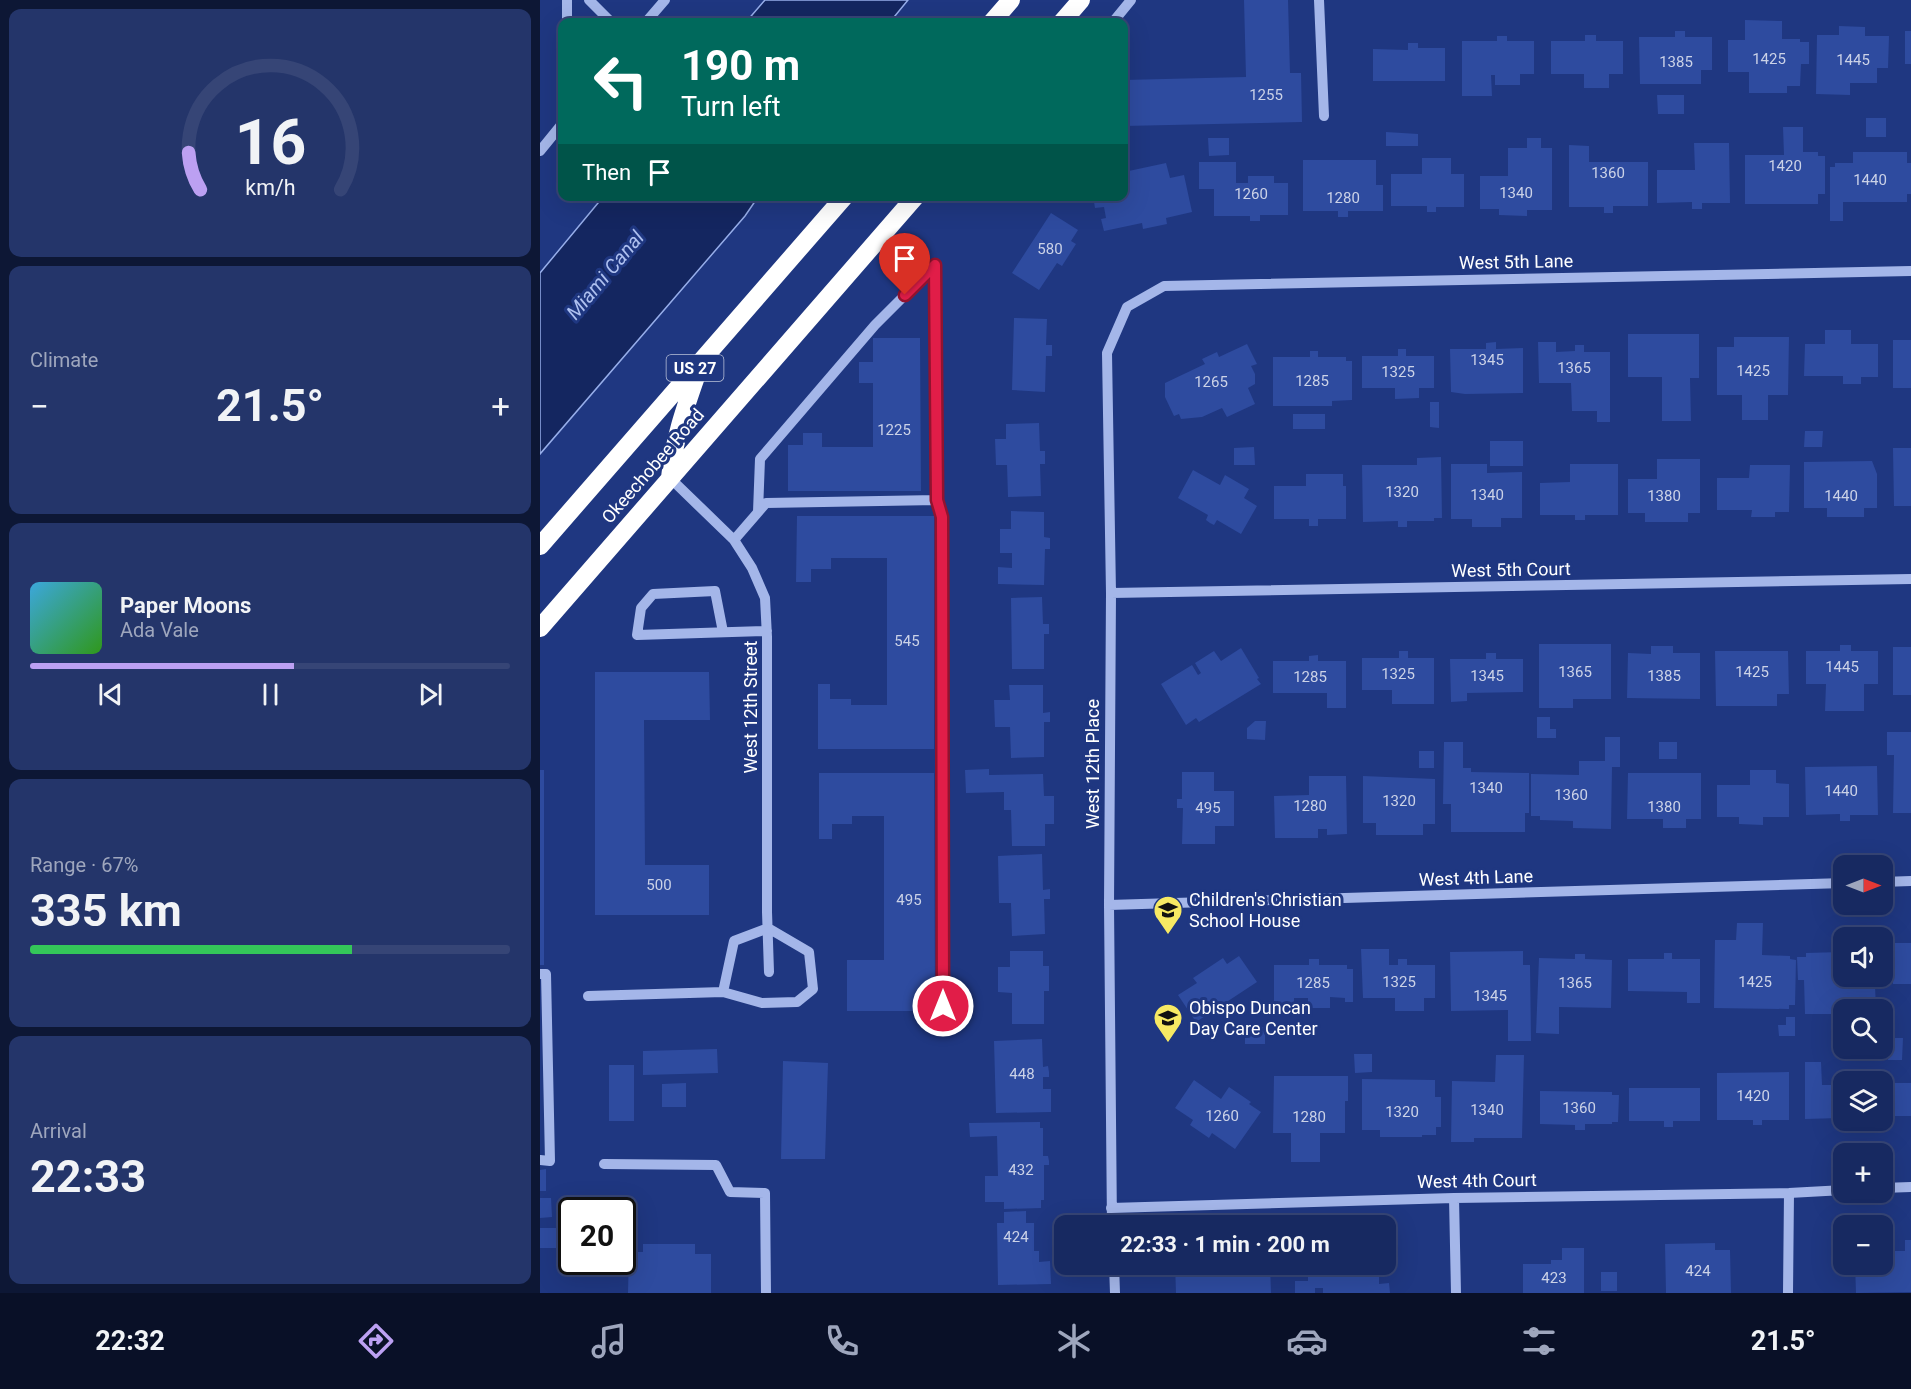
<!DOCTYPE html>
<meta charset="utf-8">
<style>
:root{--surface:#172961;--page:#24356a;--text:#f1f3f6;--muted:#9ea6bd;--line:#364576;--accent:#bca0f2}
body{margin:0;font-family:Roboto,sans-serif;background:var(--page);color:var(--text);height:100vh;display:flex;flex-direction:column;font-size:22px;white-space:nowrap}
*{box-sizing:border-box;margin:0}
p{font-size:20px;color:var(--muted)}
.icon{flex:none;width:33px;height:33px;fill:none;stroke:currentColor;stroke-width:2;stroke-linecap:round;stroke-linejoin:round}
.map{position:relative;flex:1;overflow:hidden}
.sheet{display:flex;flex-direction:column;gap:9px;padding:9px;background:#0d1735;width:540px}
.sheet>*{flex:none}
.banner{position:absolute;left:18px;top:18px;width:570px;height:183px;border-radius:12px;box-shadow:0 6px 24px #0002,0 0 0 2px var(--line);background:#00695c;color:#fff;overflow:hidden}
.needle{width:39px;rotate:90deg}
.tools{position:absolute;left:1293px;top:855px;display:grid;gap:12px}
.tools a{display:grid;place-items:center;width:60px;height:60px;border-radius:12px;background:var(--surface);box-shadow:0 6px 24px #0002,0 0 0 2px var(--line);font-size:30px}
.speed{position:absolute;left:18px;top:1197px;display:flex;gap:12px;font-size:30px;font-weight:700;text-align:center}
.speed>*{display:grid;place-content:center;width:78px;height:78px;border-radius:50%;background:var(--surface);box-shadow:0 6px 24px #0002,0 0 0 2px var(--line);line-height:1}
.speed .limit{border:3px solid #111;border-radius:9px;background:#fff;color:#111}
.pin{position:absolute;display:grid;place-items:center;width:51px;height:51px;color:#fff;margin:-62px -26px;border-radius:50% 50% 50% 0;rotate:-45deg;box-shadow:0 0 6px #0007}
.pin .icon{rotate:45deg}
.me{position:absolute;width:66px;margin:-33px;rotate:0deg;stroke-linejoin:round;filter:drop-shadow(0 0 4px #0008)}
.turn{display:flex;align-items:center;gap:21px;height:126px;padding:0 24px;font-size:27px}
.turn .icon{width:78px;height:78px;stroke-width:2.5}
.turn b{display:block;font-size:42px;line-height:51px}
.then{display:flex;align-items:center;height:57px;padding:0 24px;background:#0003;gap:12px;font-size:22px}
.big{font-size:45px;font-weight:700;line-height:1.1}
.sheet .card{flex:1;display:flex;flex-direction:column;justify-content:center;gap:9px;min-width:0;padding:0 21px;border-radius:12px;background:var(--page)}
.sheet .dial{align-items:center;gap:0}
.dial svg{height:156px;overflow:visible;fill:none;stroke:var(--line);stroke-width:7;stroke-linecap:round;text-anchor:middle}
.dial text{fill:var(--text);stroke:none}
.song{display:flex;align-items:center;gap:18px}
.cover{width:72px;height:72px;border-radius:9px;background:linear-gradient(135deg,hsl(200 70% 55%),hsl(110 70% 35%))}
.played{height:6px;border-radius:3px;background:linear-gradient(90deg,var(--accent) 55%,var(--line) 55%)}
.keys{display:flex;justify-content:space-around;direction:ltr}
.heat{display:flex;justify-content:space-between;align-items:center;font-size:33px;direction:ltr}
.charge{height:9px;border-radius:4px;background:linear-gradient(90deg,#34c759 67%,var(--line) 0)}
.trip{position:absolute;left:514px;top:1215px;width:342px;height:60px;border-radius:12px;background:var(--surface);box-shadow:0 6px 24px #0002,0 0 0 2px var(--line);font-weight:700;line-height:60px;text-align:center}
.tabs{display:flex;height:96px;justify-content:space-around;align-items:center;background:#091027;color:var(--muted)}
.tabs .icon{width:42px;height:42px}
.tabs .current{color:var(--accent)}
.tabs b{font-size:27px;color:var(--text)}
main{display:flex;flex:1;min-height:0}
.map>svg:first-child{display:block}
.water{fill:#142660;stroke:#97aeea;stroke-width:1.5}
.building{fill:#2e4b9f}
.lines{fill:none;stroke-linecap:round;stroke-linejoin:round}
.minor{stroke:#a4b6e9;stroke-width:10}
.highway{stroke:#fff;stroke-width:18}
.route-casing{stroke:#92132f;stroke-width:15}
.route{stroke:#e11d48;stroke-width:10}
.labels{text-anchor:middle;stroke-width:6;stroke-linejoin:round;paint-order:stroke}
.number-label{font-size:15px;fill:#cbd2e7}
.shield{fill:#1f3781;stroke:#bcc3d9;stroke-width:1.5}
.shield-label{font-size:16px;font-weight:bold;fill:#fff}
.street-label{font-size:18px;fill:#fff;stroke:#1f3781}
.poi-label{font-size:18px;fill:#fff;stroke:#1f3781;text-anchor:start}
.water-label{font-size:20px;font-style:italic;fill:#afc1f0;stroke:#1f3781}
</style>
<main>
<section class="sheet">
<div class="card dial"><svg viewBox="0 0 100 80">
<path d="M14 69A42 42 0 1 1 86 69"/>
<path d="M14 69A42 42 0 0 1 8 50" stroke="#bca0f2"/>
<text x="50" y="56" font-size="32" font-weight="700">16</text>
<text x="50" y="72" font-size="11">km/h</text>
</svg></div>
<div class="card"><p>Climate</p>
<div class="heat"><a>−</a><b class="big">21.5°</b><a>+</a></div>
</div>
<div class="card">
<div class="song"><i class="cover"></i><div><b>Paper Moons</b><p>Ada Vale</p></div></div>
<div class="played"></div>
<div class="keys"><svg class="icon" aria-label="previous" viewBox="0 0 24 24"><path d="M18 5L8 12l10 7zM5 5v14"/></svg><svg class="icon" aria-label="pause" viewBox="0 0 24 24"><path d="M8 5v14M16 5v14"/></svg><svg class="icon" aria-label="next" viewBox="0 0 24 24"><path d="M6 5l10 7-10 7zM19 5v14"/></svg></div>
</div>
<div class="card"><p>Range · 67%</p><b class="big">335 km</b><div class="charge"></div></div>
<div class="card"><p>Arrival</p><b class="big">22:33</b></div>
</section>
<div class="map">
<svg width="1371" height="1293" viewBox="0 0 1371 1293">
<rect width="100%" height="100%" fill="#1f3781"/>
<path class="water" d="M225,0H368L350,22H206Z
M63,197H218L205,216L0,454V273Z"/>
<path class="building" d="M704,0H748L750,73H761L762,122L584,126V80L706,77Z
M1205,20L1242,21V39H1260V42H1269V64H1261L1260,86H1247V93H1209V72H1188V40H1205Z
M1299,26L1325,27V36H1349L1348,68H1337V83H1310V95L1276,94L1277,35H1299Z
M1135,31H1145V37H1172V70H1161V84H1100L1099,37H1135Z
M1365,31H1371V64H1365Z
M1045,35H1056V41H1083V74H1069V88H1044V74H1011V41H1045Z
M957,36H967V41H994V74H980V85H955V75H951L952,96H922V41H957Z
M868,43H878V48H905V81H833V49L868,50Z
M1117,95H1144V114H1118Z
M1326,118H1346V137H1326Z
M1243,127H1263V152H1278V156H1285V194H1278V204H1205V155H1244Z
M846,132L878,134V146H846Z
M668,138H689V155L669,156Z
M987,138H1001V148H1012V210H987V216L959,215V209H940V176H968V148H987Z
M1154,143H1189L1190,203H1162V209H1152V202L1117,203V170H1155Z
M1029,145L1049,146V162H1108V206H1073V213H1064V207H1029Z
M1313,152H1367V163H1371V194H1367V202H1303V221H1290V167H1295V163H1313Z
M882,158H911V174H924V207H896V212H887V206H851V174H882Z
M763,160H836V185H843V211H808V217H798V211H763Z
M659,162H696V183H708V176H734V183H748V215H720V221H710V216H674V189H659Z
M626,163L630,178L644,175L652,212L626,218L627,224L603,229L602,223L564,231L561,219L566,218L564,207L555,208L553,196H584V172Z
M511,213L538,230L531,241L536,244L522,266L517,263L499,290L472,273Z
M474,318L507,319L506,345H512V356H506L505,392L472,390Z
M1285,330H1311V344H1338V377H1321V384H1303V376H1264L1265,344H1285Z
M1088,334H1159V378H1150L1151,421H1122V377H1088Z
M1194,337H1249L1248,395H1228V420H1202V395H1177V347H1194Z
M333,338H380L381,491H248V445H263V433H282V447H333V383H319V362H333Z
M1353,340H1371V388H1353Z
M956,342V349L983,348V393L925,394L911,392L910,349H946V343Z
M998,342H1016V352L1035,351V345H1044V352H1070V422H1057V411H1032L1031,383H999Z
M707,344L717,364L711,366L715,374V384L708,388L715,404L687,417L682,408L662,417L641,419L639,414L634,416L625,397V383L665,364L662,359L677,352L679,357Z
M858,349H866V356H894V388H879V398L855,399V388H822V356H858Z
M770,351H778V357H806V361H812V400L792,401V406H733V357H770Z
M890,402H899V428L890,427Z
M753,414H785V429H753Z
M499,423L500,451H505V464H500L501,496L468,497L467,465H456L455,439H466V424Z
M1265,431H1283L1282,447H1264Z
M950,441H983V466H950Z
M714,447L715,465H694V448Z
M1353,448H1371V506H1354Z
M901,457L902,518H894V521H867V527H858V521L823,522L822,465H877V458Z
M1117,459H1160V513H1148V522H1105V513H1088V479H1117Z
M1332,461L1337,474V508H1324V517H1287V508H1264V462Z
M911,464H947V473L982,472V518H961V527H932V519H911Z
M1030,464H1078V515H1045V520H1035V515H1000V483L1030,482Z
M1210,465H1250L1249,512H1235V517H1211L1212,510H1177V478H1209Z
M653,470L680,485L685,475L709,489L704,498L717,506L701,534L677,520L674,525L670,523L666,520L668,515L638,498Z
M766,474H803V486H806V519H778V526H769V519H734V486H766Z
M471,511L504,512V537L510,538V549H505L504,585L458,584V567L472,568V553H460V529H471Z
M257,516H394V749H278V684H290V699H311V705H347V558H291V569H271V582H256Z
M502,597L503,624H509V634H504V669H472L471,598Z
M999,644H1071V699H1033V708H999Z
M1300,645H1311V651H1338V684H1324V711H1285L1286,684H1266V651H1300Z
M1111,646H1133V653H1160V699L1087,698L1088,653L1111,654Z
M1353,647H1371V695H1353Z
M701,648L719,678L717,679L721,684L659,722L656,718L646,725L621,684L652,665L658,675L661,673L655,663L674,651L681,661Z
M859,651H868V658H894V704H852V690H822V658H859Z
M1175,651H1248L1249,694H1237V706H1176Z
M946,653H956V659H983V692L927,693V701L911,702L910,659H946Z
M778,655V661H806V708H787V693H733V661H769V656Z
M55,672H169L170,720H104L105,865H169V915H55Z
M469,685H503V713L510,712V722H504V757L471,758L470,727H455L454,700H470Z
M997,717H1010V729H1016V738H997Z
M715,721H726L725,740L707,739V728Z
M1347,732H1371V813H1353L1354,755H1347Z
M1065,737H1080V767H1072L1071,829L1033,828V821L1000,820V816H991V774L1039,775V761H1065Z
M904,742H923V768H931V772L989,773V813H985V832H911V804H903Z
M1119,742H1137V759H1119Z
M879,751H894V768H879Z
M1337,766L1338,815H1310V821H1300V814L1266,815L1265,767Z
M449,769V775L503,774L504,796H514V824H505V846H472L471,810H464V792L426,793L425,770Z
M0,770H4V965H0Z
M1210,770H1236V783L1249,784V817H1223V825L1199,824V817H1177V785H1210Z
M642,772H674V791H694V826H675V844H642L643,808H637V799H642Z
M279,773H394L395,1011H307V960H344V816H312V824H292V839H279Z
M1088,773H1161V819H1146V828H1123V819H1087Z
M769,776H806L807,834L787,835V829H778V838H735L734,796L769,795Z
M823,776L895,779V824H883V835H836V823H823Z
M502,854L503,890L510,889V899H504L505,934L472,936L471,903H459L458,856Z
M1197,923H1223L1222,955L1250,956V959L1256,960L1255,1005H1249V1009L1174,1008L1175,940H1196Z
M1353,943H1371V984H1353Z
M1304,947V976H1338V985H1335L1336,1010H1304V1027H1298V1014H1265L1264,980H1258L1257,957H1266V953L1301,952V948Z
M821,949H849V965H858V959H867V965H895V998H884V1011H855V998H823Z
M470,951H503V966H509V991H504V1024H472V993L458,992V967H470Z
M983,951V965H990L991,1041H968V1010L911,1011L910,952Z
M1124,953H1132V959H1160V1003H1147V992L1088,991V959H1124Z
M1035,954H1045V959L1072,960L1071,1008L1019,1007V1034L996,1033L999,958L1035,959Z
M699,956L717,982L656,1022L638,995L657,983L653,978L683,958L687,964Z
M769,959H779V965H807V969H813V1002H805V998L790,997V1008H768V998H754V1005H734V965H769Z
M1246,1017H1255V1036H1239L1238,1025H1246Z
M705,1027H725V1044H705Z
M1349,1038H1363L1362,1060H1348Z
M502,1039L503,1067L508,1066L509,1072V1077H503V1089H511V1112L456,1113L454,1041Z
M177,1049L178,1073L103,1075V1051Z
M814,1054H832V1072L815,1073Z
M956,1055H984L982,1138H934V1142H911L912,1081L955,1082Z
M243,1061L288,1063L285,1159H241Z
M1265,1062H1281L1282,1085H1304V1120H1310V1125H1300V1118L1265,1119Z
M69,1065H94V1121H69Z
M1249,1072V1120H1222V1125H1213V1120H1177V1073Z
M734,1076H808V1101H805V1133H780V1162H751V1133H733Z
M822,1079L895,1080V1097H901V1127H896V1135H882V1137H840V1130H822Z
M654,1080L681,1099L689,1087L711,1102L709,1104L721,1112L695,1149L672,1133L669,1138L650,1125L653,1120L635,1108Z
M146,1083V1107H122V1084Z
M1355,1083H1371V1116H1354Z
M1089,1088H1160V1121H1133V1127H1124V1121H1089Z
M1000,1091L1072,1092V1095H1079L1078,1122H1072V1124H1045V1130H1035V1125L1000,1124Z
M500,1122V1128H503V1156H508L509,1161V1165H504V1200H501V1208L464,1209V1202H445V1176H458L457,1136L430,1137L429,1123Z
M6,1169V1191H0V1170Z
M0,1198H11L12,1217L0,1218Z
M486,1211V1223H494V1251H499V1262L510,1261L511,1284L458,1285L457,1223H464V1212Z
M0,1228H16L17,1248H0Z
M1365,1240H1371V1292L1316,1293L1315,1264H1342V1256L1355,1255V1251H1365Z
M1175,1243V1250H1190L1191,1293H1126L1125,1244Z
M103,1244H155V1254H171V1293H88L89,1252H103Z
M1022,1248H1044V1293H983V1264H1011V1260H1022Z
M635,1264H666V1274L695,1273L694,1264H730L731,1293H636Z
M773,1264H839V1284L849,1283L850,1293H783V1288H775V1293H755V1281H768V1273L773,1272Z
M1061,1272H1077V1291H1061Z"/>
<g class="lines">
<path class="minor" d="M49,0L71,22
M779,0L784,116
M27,22V0
M106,22L125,0
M573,22L591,0
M0,151L22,124
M130,478L194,540L212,568L225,598L227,637V912L229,972
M397,500L402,517L403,1006
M194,540L226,503L397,500L395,265L335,325L220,459L218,512
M571,593L1371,579
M183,632L175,591L113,594L101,608L97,635L227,631
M1342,882L1371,881
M569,905L1304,883
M0,974H6L10,1161L0,1160
M48,996L183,992L194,941L228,928L269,952L273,989L257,1002L222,1003L183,992
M64,1164L176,1165L190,1192L225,1193L226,1293
M1342,1188L1371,1187
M914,1198L916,1293
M571,1208L914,1198L1249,1193L1304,1190
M572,1226L569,905L571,593L567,353L587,307L624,286L1371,271
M574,1264L575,1293
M1248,1293L1249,1193"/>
<path class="highway" d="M452,22L471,0
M522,22L541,0
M130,478C134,438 145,408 158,371
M0,546L305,196
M0,628L376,196"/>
</g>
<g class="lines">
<g class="route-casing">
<path id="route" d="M365,295L395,265L397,500L402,517L403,1006"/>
</g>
<use href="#route" class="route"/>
</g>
<defs>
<g id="school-pin" transform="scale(1.5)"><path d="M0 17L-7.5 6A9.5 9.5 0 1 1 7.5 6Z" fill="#f7e963" stroke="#1f3781"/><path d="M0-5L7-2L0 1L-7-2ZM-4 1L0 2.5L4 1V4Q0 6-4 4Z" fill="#111"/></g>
</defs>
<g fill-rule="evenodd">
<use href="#school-pin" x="628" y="910"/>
<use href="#school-pin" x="628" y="1018"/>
</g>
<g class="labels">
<g class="number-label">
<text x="1229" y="64">1425</text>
<text x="1313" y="65">1445</text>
<text x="1136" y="67">1385</text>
<text x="726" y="100">1255</text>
<text x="1245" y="171">1420</text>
<text x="1068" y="178">1360</text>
<text x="1330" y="185">1440</text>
<text x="976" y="198">1340</text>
<text x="711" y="199">1260</text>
<text x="803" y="203">1280</text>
<text x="510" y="254">580</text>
<text x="947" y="365">1345</text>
<text x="1034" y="373">1365</text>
<text x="1213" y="376">1425</text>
<text x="858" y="377">1325</text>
<text x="772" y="386">1285</text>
<text x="671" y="387">1265</text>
<text x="354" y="435">1225</text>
<text x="862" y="497">1320</text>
<text x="947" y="500">1340</text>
<text x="1124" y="501">1380</text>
<text x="1301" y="501">1440</text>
<text x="367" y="646">545</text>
<text x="1302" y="672">1445</text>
<text x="1035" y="677">1365</text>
<text x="1212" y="677">1425</text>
<text x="858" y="679">1325</text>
<text x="947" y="681">1345</text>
<text x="1124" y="681">1385</text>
<text x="770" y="682">1285</text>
<text x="946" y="793">1340</text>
<text x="1301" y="796">1440</text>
<text x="1031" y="800">1360</text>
<text x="859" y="806">1320</text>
<text x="770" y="811">1280</text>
<text x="1124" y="812">1380</text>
<text x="668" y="813">495</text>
<text x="119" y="890">500</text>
<text x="369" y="905">495</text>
<text x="859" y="987">1325</text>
<text x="1215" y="987">1425</text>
<text x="773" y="988">1285</text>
<text x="1035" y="988">1365</text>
<text x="950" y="1001">1345</text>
<text x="482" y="1079">448</text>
<text x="1213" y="1101">1420</text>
<text x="1039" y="1113">1360</text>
<text x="947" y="1115">1340</text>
<text x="862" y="1117">1320</text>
<text x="682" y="1121">1260</text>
<text x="769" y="1122">1280</text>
<text x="481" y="1175">432</text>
<text x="476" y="1242">424</text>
<text x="1158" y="1276">424</text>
<text x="1014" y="1283">423</text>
</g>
<rect class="shield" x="126.5" y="355" width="57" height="26" rx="4.5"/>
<g class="shield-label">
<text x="155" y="374">US 27</text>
</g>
<g class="street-label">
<text transform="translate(976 262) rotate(-1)" y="6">West 5th Lane</text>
<text transform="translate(113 466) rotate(-49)" y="6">Okeechobee Road</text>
<text transform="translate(971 570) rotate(-1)" y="6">West 5th Court</text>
<text transform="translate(211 707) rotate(-90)" y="6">West 12th Street</text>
<text transform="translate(553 764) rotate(-90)" y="6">West 12th Place</text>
<text transform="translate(936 878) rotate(-2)" y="6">West 4th Lane</text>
<text transform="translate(937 1181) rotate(-1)" y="6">West 4th Court</text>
</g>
<g class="poi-label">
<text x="649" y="906">Children's Christian<tspan x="649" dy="21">School House</tspan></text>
<text x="649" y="1014">Obispo Duncan<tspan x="649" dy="21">Day Care Center</tspan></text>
</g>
<g class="water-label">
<text transform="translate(65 275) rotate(-50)" y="7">Miami Canal</text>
</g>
</g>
</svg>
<div class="tools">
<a><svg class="needle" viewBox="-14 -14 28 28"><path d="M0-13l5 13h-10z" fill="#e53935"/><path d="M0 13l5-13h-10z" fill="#9ea6bd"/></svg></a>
<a><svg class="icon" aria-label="sound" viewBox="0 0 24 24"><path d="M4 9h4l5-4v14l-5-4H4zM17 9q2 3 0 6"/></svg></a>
<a><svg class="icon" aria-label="search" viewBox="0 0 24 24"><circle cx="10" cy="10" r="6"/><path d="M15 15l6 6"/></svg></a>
<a><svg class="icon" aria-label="layers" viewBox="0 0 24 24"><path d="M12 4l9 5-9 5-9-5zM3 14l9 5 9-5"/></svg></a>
<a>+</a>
<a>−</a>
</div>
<div class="speed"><div class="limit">20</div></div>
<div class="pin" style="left:365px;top:295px;background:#d93025"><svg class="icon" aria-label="arrive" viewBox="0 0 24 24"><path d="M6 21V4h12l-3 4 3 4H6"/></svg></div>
<svg class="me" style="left:403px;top:1006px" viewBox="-20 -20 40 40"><circle r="17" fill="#e11d48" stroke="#fff" stroke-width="3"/><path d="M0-11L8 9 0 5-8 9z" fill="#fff"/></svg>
<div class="trip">22:33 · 1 min · 200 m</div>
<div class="banner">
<div class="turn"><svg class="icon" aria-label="left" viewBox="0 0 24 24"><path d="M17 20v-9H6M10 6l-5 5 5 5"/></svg><div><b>190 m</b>Turn left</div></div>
<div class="then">Then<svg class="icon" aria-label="arrive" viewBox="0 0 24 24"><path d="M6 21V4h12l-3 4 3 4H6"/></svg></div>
</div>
</div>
</main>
<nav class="tabs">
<b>22:32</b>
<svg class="icon current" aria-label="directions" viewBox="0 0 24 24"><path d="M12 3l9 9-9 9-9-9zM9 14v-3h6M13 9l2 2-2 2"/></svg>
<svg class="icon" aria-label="music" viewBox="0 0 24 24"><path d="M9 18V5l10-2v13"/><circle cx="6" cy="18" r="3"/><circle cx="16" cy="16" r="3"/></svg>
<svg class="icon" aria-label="phone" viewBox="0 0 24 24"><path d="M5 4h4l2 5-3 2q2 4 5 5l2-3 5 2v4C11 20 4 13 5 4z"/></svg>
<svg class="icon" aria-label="climate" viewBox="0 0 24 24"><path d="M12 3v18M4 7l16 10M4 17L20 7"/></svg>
<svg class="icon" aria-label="car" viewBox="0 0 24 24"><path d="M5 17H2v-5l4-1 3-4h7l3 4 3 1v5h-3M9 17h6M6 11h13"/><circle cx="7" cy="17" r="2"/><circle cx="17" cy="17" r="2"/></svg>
<svg class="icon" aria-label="filters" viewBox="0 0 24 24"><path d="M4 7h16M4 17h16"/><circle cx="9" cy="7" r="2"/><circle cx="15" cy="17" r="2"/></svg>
<b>21.5°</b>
</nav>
